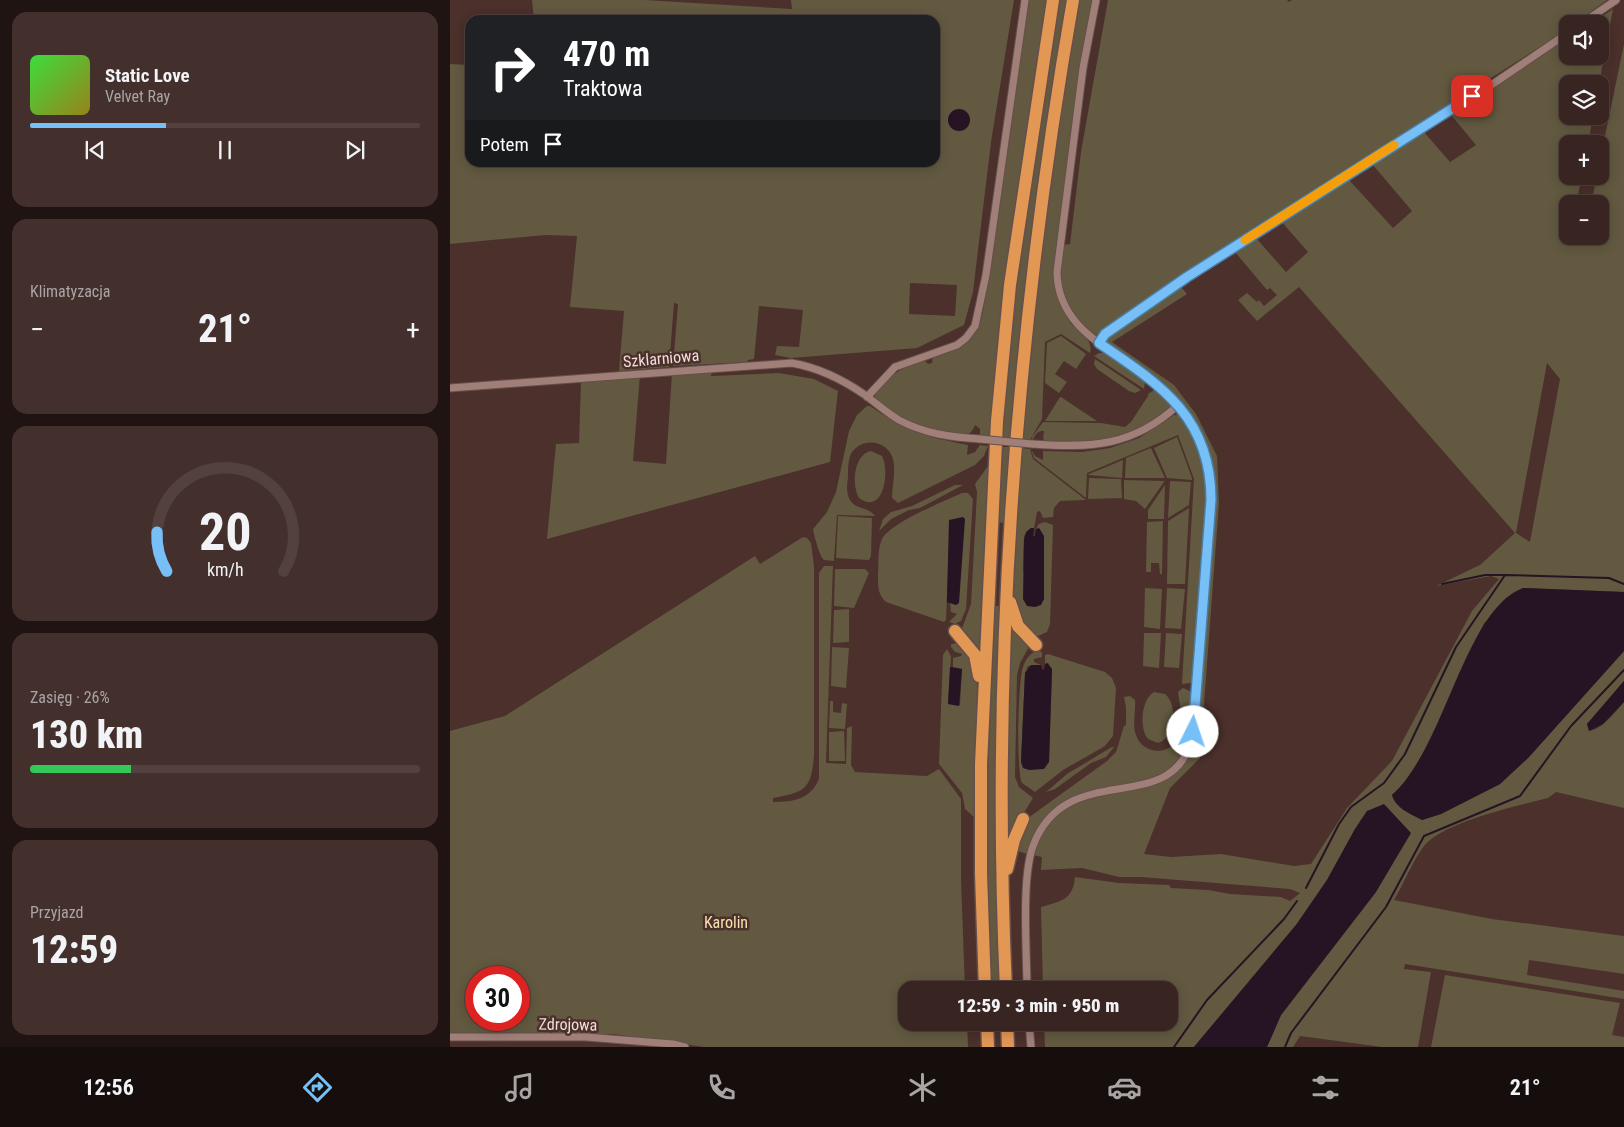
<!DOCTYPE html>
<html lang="pl">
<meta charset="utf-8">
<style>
:root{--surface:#382420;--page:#43302d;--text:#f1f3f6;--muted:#aba4a5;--line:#52413e;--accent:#77bff7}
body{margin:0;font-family:"Roboto Condensed",sans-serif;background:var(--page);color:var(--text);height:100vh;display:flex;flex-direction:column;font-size:19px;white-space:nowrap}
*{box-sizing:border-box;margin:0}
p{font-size:16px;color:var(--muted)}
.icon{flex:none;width:28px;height:28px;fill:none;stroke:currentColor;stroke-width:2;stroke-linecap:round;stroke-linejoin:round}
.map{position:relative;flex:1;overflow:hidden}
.drawer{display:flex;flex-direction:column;gap:12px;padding:12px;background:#1f1412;width:450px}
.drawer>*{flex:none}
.banner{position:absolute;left:15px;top:15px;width:475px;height:152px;border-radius:15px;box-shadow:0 2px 12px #0003,0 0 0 1px var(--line);background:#202124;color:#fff;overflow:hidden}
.buttons{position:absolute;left:1109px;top:15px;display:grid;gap:10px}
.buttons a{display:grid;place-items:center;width:50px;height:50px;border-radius:10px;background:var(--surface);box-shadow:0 2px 12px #0003,0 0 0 1px var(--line);font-size:25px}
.speed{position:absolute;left:15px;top:966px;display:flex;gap:10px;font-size:25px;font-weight:700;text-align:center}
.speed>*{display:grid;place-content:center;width:65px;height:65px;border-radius:50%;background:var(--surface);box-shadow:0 2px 12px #0003,0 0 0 1px var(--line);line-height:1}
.speed .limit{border:8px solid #d22;background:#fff;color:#111}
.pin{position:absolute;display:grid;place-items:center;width:42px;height:42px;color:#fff;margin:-21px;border-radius:10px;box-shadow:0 2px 8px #0006}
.me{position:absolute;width:55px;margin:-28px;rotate:4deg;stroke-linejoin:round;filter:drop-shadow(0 0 4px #0008)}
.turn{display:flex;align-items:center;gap:18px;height:105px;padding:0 15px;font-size:22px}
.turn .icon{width:65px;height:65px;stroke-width:2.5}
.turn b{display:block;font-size:35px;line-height:42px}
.then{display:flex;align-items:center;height:48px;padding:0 15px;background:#0003;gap:10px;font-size:19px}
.big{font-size:38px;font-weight:800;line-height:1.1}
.drawer .card{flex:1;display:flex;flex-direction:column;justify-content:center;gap:8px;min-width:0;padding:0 18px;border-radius:15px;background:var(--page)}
.drawer .dial{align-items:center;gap:0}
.dial svg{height:130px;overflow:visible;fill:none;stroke:var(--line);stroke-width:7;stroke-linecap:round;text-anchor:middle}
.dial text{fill:var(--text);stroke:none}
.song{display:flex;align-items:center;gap:15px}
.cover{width:60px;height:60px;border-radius:8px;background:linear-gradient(135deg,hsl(120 70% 55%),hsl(50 70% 35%))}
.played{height:5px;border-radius:2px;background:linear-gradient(90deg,var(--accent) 35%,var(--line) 35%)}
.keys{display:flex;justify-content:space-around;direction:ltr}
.heat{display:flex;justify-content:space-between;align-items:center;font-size:28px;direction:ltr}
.charge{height:8px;border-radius:4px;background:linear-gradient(90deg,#34c759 26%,var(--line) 0)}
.trip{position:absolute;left:448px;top:981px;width:280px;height:50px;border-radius:15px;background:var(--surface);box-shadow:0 2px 12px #0003,0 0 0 1px var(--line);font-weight:800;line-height:50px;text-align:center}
.menu{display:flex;height:80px;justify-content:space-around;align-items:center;background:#160e0d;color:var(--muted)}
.menu .icon{width:35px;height:35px}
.menu .active{color:var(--accent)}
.menu b{font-size:22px;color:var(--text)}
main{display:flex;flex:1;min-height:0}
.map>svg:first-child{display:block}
.green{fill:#625940;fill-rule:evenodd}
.water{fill:#261323}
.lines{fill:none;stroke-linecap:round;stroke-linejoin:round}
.stream{stroke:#261323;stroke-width:2}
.minor-casing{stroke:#664f4b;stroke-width:9}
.motorway-casing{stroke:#664f4b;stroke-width:15}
.minor{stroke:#a07f79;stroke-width:7}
.motorway{stroke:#e29755;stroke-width:12}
.minor-bridge-casing{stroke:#664f4b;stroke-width:9;stroke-linecap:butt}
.minor-bridge{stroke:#a07f79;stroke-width:7}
.route-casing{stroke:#4d7ca1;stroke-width:12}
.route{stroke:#77bff7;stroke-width:9}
.slow{stroke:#f59e0b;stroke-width:9}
.labels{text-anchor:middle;stroke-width:5;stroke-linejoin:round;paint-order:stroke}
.street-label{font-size:16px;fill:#f1dedb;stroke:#4b302b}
.park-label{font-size:16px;fill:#f6e2ad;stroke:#4b302b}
</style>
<main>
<section class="drawer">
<div class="card">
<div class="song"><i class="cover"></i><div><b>Static Love</b><p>Velvet Ray</p></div></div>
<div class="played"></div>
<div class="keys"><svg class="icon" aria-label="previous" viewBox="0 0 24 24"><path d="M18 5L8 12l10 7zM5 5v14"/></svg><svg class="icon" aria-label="pause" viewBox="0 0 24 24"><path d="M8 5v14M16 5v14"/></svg><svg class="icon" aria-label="next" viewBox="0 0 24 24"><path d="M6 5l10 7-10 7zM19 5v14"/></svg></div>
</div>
<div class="card"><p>Klimatyzacja</p>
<div class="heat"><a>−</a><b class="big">21°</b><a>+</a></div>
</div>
<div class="card dial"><svg viewBox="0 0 100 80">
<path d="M14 69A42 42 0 1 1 86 69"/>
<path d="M14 69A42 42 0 0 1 8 45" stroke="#77bff7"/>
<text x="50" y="56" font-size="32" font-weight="700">20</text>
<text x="50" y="72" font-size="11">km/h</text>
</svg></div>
<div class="card"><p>Zasięg · 26%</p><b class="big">130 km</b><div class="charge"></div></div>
<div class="card"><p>Przyjazd</p><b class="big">12:59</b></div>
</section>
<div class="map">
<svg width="1174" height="1047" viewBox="0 0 1174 1047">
<rect width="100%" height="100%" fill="#4b302b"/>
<path class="green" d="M82,0H195L342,9L341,0H564L541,142L523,292L514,325L467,348L341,358L325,355L327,346L349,347L353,310L309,306L304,359L298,360L297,362L223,366L228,304L224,303L219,367L169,371L174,311L120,307L127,236L95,235L0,244V64L20,65V162H485V20H84ZM460,283L507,285L505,316L459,314Z
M579,0H598L565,218L540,437H530V429L525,425C524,428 521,433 518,434C494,444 446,415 426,400L424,394C441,374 450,368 474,360L478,364L482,363L483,357C509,349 527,340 533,311Z
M608,0H618L561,439L551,438L570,253Z
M627,0H643L621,137L604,270C605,289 609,306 620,322C628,332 644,339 640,353L611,334L595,342L592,419L580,440H572L587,274Z
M658,0H837L839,2L842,0H1157L1124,24H1118L1117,28L1110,34L719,283L663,326L645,336C639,333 635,328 631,323C609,301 610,274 612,245L620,244L631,152Z
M1163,9L1149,84H1118V116H1143L1138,144H1118V176H1132L1126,204H1118V236H1150V204H1141L1147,176H1150V160L1174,44V592L1073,588L1034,623L976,749L954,783L942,795L953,809L972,820L991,814L1050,784L1079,757L1174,651V681L1137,724L1139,731C1153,729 1165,712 1174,702V808L1106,792L1098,798C1067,806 993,822 974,846C962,862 954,883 944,900L1042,919L1174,936V974L1079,960L1077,975L1174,991V999L955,964L954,969L981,972L968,1047H932L850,1036L843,1047H817L831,1015L926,892L917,811L905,829L877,880L846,925L744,1047H595L594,1023L719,1022V990H593L591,907C611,901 623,900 625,877L669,883L719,885L721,888L758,890L780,894L831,897L840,901L850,893L840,889L691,877H669L632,868L591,870L592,857L583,855C616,755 727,826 746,736L763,509L760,465L748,432L737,413L656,345L655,338L731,287L737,294L662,342L724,385L746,414L767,456L769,503L750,758L720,788L694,854L721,857L771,854L844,866L861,864L897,808L942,761L1022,611L1049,579L1041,576L986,586L1030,565L1065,533L849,287L807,321L788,300L797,293L807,302L809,300L814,306L827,295L820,288L817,290L785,252L806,238L836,272L858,252L831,221L845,215L899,180L943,228L962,211L923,165L974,132L1000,162L1026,145L1001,115L1117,39L1118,56H1150V24H1141ZM1097,363L1110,379L1080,542L1066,533Z
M611,336L636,354L626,369L614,361L605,374L617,382L609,393L595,383L597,343Z
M649,353H657L692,376L695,382L694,389L644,356Z
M645,359L691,390L685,393L679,391L647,369L644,364Z
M262,370L261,376L329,373L364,379L388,391L380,462L97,539L106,444L129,443L131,380L190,375L183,461L216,464L222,373Z
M704,390L712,392L720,400V407C676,443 652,442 598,442L593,439L594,431C586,430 585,437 582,440V437L593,422L651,423L675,427L681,422L698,396V394Z
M610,397H611L647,421H595Z
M417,406H420C459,433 473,436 518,445L517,455L525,452L530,445L538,446L534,456L525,465L448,503L442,498C442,486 446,472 443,459C438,440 411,436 401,454C398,460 398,470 398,477C397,485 396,493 400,500C406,510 419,507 425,516L387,515L384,561L374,560C370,557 364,536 363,529L377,512L386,492L399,431L407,415Z
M731,414L741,429L753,460L758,502L744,679L741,683L732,684L744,479L728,435L637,473L636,498L584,458L581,449L585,456L593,460V451L632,452L660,448L689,438L724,415Z
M727,437L742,478V480L717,478L704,448Z
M550,447H561L555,523L545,522Z
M571,448L580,449L583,459L636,500L610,501L604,508L603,517L593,518L590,511L587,512L584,528H581L574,536L573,572L592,533L589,529H586L589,524L595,522L603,525L600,624L597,632L586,637L578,634L564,602L563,588Z
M701,448L715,478H675L676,458Z
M421,451L432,456C440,471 434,516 409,498C401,485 404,454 421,451Z
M673,460L672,478L638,475L639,474Z
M538,466H540L529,658L511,631L521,604L527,492L525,484Z
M639,478L671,479L672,498L638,499Z
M674,480L714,481V482L695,509L686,501L674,499Z
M720,481L741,482L739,505L718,518Z
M505,485H513L470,508L459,510L441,519L429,531L433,519L441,512L462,506Z
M715,485L714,519H698V510Z
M512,493H518L523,499L516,609L511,621L505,624L499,622L507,614L501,612L500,603L506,605L500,518L496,620L494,622L436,602C427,594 428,585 428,574C429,563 427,550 432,539C441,522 493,502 512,493Z
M739,508L735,584H717L718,521Z
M388,516L422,518L421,556L419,560L386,558Z
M713,521L712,574H710L709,563H701V572H696L697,522Z
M353,537L357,538L361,543L364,566V756C361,790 355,792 323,798V802C343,802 362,799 369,778V573L374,566H383L376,763L396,764L397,728L402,726L401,765L405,772L477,776L489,769L511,799V879L515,990H456V1022L517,1023L518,1047H254L163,1034L0,1035V731L55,716L305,556L310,564ZM26,978H69V1020H26Z
M385,569H415L419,573L404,608L384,606Z
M695,588L712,589L710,629L694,627Z
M717,588L735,589L731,629L715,628Z
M541,606H551L547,908L550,990H540C536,862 538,734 541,606Z
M399,609V642L383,643L384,610Z
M560,619L579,647L570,663L567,675L565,777L569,787L583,798L567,824L557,853Z
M694,633H711L709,668L693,666Z
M716,633L732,634L729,668L714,667Z
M508,643L518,649L527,680L526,819L515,809L512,793L489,764L493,655L497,649L501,656L498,704L510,705L512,669L503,667V658L511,656L512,654L505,652L501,647V644Z
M382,647L399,648L396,688L381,686Z
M588,651L592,652V657L584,659V662L591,665L578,666L575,673L571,762L576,769L599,762L602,669L598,663L595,664V655L598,654L655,672L662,678L666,688L663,736L655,746L613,770L585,792L572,783C566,771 568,681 573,667C576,659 580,652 588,651Z
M733,688L742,692C744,704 741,719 740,730C727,820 607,749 577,854L564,850L578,818L657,761L666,752L674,726L676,725V708L674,697L680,696L685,700C686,711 682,724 686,735C692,754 719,757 728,738C734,725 730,706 728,692Z
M704,692L715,694C728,704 725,738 708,743L698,739C689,728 691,699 704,692Z
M380,701H383V712L391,713L392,703L397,704L395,729L379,728Z
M394,731L395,761H379V732Z
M662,747H664L656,757L641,763L605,789L596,792L617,774Z
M995,975L1170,1003L1162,1035L1174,1037V1047H981Z"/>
<path class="water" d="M498 120a11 11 0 1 1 22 0a11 11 0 1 1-22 0Z
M513,517L515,519L509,603L506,605L497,602V600L499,520Z
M581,528H584L583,536H585L586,529L589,528L594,536V599L591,605L585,607L577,606L573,599L574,540L576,532Z
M1073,588L1174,592V651L1079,757L1050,784L991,814L972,820C961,814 945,808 942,795C995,749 1014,610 1073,588Z
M597,663L602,669L599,762L594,769L579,770L573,768L571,762L575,673L581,665H591L592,669L594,670L595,664Z
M500,667L512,669L509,706L498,704Z
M1174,681V702L1153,724L1139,731L1137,724Z
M934,804L961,833L926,892L831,1015L817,1047H744L846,925L877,880L905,829L917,811Z"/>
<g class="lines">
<path class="stream" d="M992,584L1035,575H1055
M856,888L889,824L901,807L934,783L955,754L1006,647L1055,575L1159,578L1174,584
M724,1047L757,1000L834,919L847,901
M835,1047L841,1033L936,907L974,836L1070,796L1121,726L1174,670"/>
<g class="minor-casing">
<path id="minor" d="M1131,24L1166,0
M649,343L655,334L737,277L1009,103L1034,90L1118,33
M0,388L342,363C370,368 392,379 415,395C426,403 437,413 449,420C475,434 501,437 530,439
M417,397L445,367L507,345L516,338L525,326L536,275L575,0
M582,444C640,448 683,447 728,405
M577,990C577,953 571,879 583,846C617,754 728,823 743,732L760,512C762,468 749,425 718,393C678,353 608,338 607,272L633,68L646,0
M579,1022L581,1047
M0,1037H136L223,1044L235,1047"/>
</g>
<g class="motorway-casing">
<path id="motorway" d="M560,602L568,626L586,645
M505,631L525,655L529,676
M557,869L564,840L573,819
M535,990L531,874V764L547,421L560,285L603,0
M556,990C541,659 566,326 623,0
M537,1022L538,1047
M557,1022L558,1047"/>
</g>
<use href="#minor" class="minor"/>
<use href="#motorway" class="motorway"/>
<g class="minor-bridge-casing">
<path id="minor-bridge" d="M530,439L582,444"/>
</g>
<use href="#minor-bridge" class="minor-bridge"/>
</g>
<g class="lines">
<g class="route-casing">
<path id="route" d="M743,732L761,500C761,417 711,385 649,343L655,334L737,277L1022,96"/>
</g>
<use href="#route" class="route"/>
<path class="slow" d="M795,240L944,145"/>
</g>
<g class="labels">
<g class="street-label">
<text transform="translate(211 358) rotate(-5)" y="6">Szklarniowa</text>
<text transform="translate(118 1024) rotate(1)" y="6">Zdrojowa</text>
</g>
<g class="park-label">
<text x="276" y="928">Karolin</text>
</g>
</g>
</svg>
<div class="buttons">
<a><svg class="icon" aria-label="sound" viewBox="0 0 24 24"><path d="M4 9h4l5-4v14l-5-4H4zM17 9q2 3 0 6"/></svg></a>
<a><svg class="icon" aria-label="layers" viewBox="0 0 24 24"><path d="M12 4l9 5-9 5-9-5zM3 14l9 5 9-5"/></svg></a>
<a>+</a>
<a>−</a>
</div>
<div class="speed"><div class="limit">30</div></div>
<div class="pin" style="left:1022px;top:96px;background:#d93025"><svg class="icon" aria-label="arrive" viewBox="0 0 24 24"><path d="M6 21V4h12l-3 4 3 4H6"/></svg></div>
<svg class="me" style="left:743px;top:732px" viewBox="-20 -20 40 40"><circle r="19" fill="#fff"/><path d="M0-13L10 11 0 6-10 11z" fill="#77bff7"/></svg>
<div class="trip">12:59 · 3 min · 950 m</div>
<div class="banner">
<div class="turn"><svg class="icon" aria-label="right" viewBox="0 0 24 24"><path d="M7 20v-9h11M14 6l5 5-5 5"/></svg><div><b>470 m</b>Traktowa</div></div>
<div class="then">Potem<svg class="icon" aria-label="arrive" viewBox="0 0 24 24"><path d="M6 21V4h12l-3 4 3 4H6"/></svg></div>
</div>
</div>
</main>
<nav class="menu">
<b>12:56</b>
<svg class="icon active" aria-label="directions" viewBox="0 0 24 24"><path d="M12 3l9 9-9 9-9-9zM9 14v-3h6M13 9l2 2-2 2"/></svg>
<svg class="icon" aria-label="music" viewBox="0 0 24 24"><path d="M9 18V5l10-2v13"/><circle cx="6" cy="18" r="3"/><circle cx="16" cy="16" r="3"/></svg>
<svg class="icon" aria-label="phone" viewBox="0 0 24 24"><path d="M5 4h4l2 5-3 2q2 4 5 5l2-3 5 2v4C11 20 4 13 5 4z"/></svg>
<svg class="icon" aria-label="climate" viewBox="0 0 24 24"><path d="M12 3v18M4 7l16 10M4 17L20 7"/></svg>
<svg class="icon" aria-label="car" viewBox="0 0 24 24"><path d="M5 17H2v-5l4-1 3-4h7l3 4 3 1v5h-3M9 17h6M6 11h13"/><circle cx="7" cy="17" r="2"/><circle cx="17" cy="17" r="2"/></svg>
<svg class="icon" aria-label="filters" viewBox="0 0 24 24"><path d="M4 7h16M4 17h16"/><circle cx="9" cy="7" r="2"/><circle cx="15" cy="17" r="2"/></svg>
<b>21°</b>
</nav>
